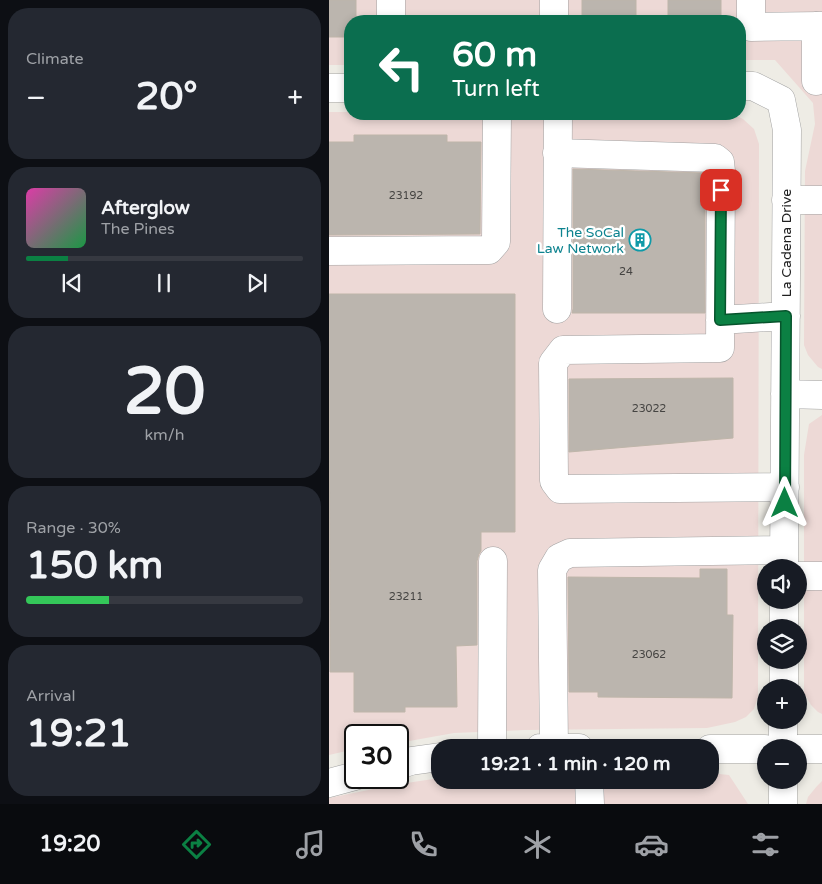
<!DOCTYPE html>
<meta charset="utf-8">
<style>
:root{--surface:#171b24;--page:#242831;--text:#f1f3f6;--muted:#9ea1a6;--line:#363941;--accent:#0b8043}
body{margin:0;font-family:"Varela Round",sans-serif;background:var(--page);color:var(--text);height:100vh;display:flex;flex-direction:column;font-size:19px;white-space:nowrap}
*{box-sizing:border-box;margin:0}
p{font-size:16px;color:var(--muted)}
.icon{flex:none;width:28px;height:28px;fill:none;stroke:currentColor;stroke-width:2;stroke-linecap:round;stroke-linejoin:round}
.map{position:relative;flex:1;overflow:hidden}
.drawer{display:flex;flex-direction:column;gap:8px;padding:8px;background:#0d0f14;width:329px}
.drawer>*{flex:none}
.hud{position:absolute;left:15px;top:15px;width:402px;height:105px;border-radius:20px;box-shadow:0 2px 8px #0003;background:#0b6e4f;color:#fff;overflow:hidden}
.tools{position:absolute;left:428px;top:559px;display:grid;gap:10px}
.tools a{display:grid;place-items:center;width:50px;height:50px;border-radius:50%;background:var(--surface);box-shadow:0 2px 8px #0003;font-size:25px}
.speed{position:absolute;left:15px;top:724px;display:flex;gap:10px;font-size:25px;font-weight:700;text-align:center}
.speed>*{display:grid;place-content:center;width:65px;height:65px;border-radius:50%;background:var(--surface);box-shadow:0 2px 8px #0003;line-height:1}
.speed .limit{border:2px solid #111;border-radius:8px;background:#fff;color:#111}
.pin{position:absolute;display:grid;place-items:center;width:42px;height:42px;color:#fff;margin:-21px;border-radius:10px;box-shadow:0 2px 8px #0006}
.me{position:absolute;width:55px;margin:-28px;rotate:0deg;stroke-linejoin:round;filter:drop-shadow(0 0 4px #0008)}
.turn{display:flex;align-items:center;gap:18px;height:105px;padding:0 25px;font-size:22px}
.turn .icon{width:65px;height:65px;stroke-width:2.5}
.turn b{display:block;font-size:35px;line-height:42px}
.big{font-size:38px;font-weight:700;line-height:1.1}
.drawer .card{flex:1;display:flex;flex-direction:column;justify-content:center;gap:8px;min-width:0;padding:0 18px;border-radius:20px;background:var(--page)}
.drawer .dial{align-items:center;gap:0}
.dial b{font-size:65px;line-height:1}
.song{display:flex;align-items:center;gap:15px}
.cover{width:60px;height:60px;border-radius:8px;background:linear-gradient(135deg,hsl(320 70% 55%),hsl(140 70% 35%))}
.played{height:5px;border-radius:2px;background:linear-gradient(90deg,var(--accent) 15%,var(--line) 15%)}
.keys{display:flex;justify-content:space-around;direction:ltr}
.heat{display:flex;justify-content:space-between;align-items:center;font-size:28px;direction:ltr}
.charge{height:8px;border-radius:4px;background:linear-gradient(90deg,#34c759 30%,var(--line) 0)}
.trip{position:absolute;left:102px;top:739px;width:288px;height:50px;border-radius:20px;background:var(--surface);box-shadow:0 2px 8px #0003;font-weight:700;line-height:50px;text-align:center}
.tabs{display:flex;height:80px;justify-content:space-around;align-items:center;background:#090b0e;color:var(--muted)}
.tabs .icon{width:35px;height:35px}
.tabs .active{color:var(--accent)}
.tabs b{font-size:22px;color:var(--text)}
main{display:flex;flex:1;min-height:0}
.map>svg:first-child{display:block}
.commercial{fill:#edd9d6}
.building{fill:#bbb5ae;stroke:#beb5a9}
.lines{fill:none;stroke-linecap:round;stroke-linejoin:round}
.minor-casing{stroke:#a2a2a2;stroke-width:29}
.minor{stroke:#fff;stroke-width:28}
.route-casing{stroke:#07532c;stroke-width:12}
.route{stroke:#0b8043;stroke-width:9}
.labels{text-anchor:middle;stroke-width:4.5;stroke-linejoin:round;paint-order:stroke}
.number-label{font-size:11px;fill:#454442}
.culture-label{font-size:14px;fill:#0d838f;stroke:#fff;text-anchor:end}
.street-label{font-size:14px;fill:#1e1e1e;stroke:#fff}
</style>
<main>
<section class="drawer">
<div class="card"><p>Climate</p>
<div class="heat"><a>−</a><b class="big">20°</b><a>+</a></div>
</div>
<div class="card">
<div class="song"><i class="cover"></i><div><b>Afterglow</b><p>The Pines</p></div></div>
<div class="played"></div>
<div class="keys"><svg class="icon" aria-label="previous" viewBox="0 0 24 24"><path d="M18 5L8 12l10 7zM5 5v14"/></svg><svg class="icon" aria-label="pause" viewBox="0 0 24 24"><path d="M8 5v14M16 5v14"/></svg><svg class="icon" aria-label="next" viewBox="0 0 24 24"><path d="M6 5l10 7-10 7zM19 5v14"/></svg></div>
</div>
<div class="card dial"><b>20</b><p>km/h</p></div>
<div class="card"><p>Range · 30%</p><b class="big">150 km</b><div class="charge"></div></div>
<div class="card"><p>Arrival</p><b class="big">19:21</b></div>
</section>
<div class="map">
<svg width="494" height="804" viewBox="0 0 494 804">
<rect width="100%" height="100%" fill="#eeece5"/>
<path class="commercial" d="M0,0H493V369L489,367L479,355L475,345L476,171L486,124L484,103L446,60H411V21H21V65H0Z
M0,112H21V114H403L414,119L425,129L430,144L429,697L425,709L417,717L406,722L378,728L196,730L125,733L69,743V735H26V749L0,755Z
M493,415V714L489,712L482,705L475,693V455L480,424Z
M381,773L400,775L419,804H0V798L64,785L111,778V780H381Z
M493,781V804H477L479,797L488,786Z"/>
<path class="building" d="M0,0H27V21H21V37H0Z
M253,0H307V21H253Z
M339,0H392V21H339Z
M25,135H118V142H152L151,234L0,235V142H25Z
M244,169L376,173V313H243L244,309Z
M0,294H186V532H152V551L150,554L148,561V645L127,646L128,707H76V712H25V672H1Z
M404,378V438L240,452V379Z
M371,569H398V615H404L403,698L269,697V692H240L239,577L371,578Z"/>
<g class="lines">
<g class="minor-casing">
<path id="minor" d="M422,0V27L494,26
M62,21V0
M225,21V0
M487,81V26
M411,86H424L452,100
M0,88H21
M452,100L458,130L455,568
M228,153L386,158L391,162L392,171L391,348L234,350L224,363L225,481L231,489L456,487
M457,200H494
M0,251L160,250L167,242L168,114
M228,309L229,114
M391,320L457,316
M456,394L494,395
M469,576H494
M455,628V600
M455,688V660
M225,747L223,570L230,558L241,553L455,550
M163,748L164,561
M211,748H250
M454,748V720
M381,749H436
M469,749H494
M69,765L82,761L111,757
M260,780L261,804
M454,780V804
M0,783L26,776"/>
</g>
<use href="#minor" class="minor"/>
</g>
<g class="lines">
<g class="route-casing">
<path id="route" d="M392,190L391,320L457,316L456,503"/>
</g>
<use href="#route" class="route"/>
</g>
<defs>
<g id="building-ring" transform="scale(1.125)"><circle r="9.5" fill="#fff" stroke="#0f9aa8" stroke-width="1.5"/><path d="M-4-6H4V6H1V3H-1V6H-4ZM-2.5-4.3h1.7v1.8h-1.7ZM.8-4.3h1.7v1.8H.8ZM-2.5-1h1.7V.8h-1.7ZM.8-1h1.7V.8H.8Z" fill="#0f9aa8"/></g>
</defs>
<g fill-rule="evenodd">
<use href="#building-ring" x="311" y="240"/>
</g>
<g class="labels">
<g class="number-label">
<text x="77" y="199">23192</text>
<text x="297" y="275">24</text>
<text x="320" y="412">23022</text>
<text x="77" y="600">23211</text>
<text x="320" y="658">23062</text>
</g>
<g class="culture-label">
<text x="295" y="237">The SoCal<tspan x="295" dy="16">Law Network</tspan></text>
</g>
<g class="street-label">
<text transform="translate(457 243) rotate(-90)" y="5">La Cadena Drive</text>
</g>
</g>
</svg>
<div class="tools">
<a><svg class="icon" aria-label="sound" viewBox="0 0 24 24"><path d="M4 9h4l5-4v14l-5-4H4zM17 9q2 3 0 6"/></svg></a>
<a><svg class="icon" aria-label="layers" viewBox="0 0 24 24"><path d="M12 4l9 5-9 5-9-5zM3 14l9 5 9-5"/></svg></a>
<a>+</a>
<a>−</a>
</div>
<div class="speed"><div class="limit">30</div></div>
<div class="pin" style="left:392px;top:190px;background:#d93025"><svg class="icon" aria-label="arrive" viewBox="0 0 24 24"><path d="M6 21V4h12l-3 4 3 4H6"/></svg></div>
<svg class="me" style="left:456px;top:503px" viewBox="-20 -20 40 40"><path d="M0-17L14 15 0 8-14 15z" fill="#0b8043" stroke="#fff" stroke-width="4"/></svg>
<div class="trip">19:21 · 1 min · 120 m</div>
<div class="hud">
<div class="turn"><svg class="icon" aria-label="left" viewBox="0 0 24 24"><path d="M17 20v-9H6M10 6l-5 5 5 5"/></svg><div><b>60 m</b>Turn left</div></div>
</div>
</div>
</main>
<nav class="tabs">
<b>19:20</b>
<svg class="icon active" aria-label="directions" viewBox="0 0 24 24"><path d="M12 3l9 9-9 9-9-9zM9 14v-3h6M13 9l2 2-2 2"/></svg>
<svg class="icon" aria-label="music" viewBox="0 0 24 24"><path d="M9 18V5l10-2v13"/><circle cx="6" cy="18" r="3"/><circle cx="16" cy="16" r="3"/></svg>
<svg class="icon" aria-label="phone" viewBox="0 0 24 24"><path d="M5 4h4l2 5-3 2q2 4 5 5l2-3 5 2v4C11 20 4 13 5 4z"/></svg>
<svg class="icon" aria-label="climate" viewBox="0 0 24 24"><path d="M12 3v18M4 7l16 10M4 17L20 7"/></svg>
<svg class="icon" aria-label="car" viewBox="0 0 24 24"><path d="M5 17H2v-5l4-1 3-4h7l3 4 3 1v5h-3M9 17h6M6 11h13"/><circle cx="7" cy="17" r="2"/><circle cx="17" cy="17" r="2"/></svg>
<svg class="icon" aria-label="filters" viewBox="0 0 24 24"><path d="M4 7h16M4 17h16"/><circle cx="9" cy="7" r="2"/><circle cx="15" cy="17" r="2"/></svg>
</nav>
